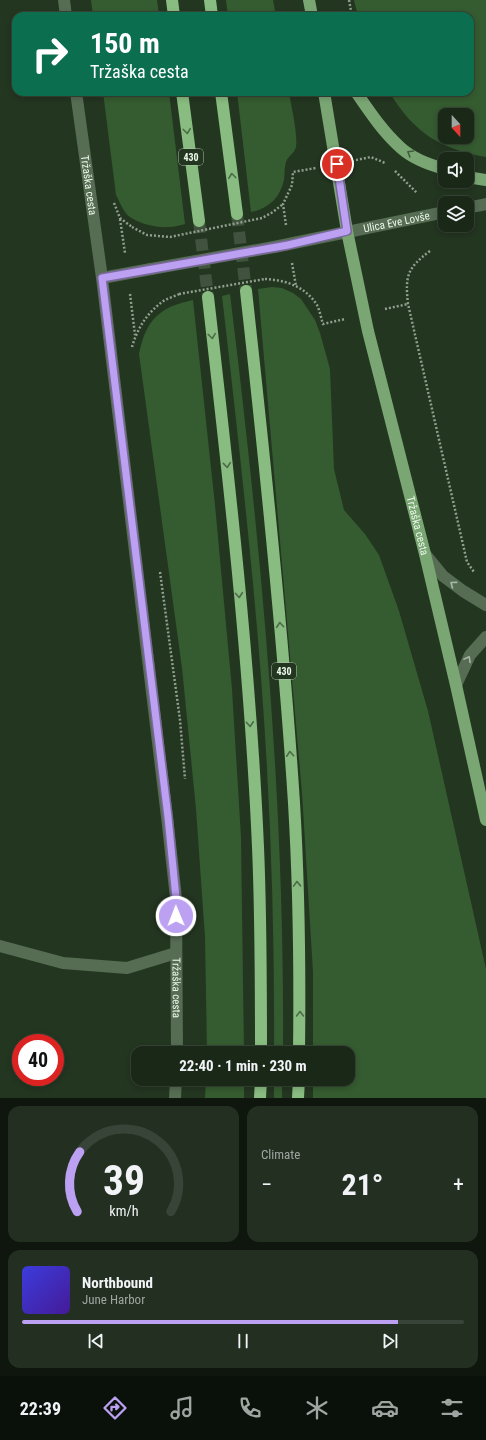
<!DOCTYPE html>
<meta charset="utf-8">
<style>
:root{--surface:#1a2818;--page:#233021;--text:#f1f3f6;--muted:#9fa6a2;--line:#384437;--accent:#bca0f2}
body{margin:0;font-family:"Roboto Condensed",sans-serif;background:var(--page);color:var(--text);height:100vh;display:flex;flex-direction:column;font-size:15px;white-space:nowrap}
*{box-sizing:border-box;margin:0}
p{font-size:13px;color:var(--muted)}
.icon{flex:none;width:22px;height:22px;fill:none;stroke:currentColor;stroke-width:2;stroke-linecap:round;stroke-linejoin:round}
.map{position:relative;height:1098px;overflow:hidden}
.details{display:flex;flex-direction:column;gap:8px;padding:8px;background:#0e160d;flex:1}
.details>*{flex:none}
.banner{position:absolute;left:12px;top:12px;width:462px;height:84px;border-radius:12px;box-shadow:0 2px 6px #0003,0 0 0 1px var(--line);background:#0b6e4f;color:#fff;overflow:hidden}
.needle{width:26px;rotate:159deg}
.tools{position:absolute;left:438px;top:108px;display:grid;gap:8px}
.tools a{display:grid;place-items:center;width:36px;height:36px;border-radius:8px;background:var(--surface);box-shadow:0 2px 6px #0003,0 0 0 1px var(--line);font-size:20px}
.speed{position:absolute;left:12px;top:1034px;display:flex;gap:8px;font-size:20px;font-weight:700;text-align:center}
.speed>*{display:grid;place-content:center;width:52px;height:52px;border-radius:50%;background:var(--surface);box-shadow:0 2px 6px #0003,0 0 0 1px var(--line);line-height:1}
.speed .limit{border:6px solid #d22;background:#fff;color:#111}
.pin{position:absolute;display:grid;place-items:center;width:34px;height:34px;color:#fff;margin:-17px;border:2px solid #fff;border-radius:50%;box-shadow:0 1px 4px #0007}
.me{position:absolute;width:44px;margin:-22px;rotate:359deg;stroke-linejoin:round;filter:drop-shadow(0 0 3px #0008)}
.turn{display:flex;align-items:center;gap:14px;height:84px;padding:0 12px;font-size:18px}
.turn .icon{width:52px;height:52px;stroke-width:2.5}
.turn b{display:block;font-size:28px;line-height:34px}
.big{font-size:30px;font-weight:700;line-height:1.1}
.details .widget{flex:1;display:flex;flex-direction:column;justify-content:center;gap:6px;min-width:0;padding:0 14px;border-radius:12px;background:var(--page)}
.details .dial{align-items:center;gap:0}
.dial svg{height:104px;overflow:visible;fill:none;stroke:var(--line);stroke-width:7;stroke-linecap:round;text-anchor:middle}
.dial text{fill:var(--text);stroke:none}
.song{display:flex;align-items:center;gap:12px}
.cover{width:48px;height:48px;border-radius:6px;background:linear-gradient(135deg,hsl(240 70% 55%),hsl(260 70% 35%))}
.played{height:4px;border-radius:2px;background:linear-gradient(90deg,var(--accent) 85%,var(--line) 85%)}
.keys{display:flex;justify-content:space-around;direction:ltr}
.heat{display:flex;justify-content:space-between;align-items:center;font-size:22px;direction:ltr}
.details .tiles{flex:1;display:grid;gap:8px;grid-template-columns:1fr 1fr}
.widget:last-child{grid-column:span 2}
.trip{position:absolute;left:131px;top:1046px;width:224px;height:40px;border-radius:12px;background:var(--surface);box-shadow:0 2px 6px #0003,0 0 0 1px var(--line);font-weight:700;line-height:40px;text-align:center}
.tabs{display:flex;height:64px;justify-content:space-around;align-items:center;background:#0a100a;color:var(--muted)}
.tabs .icon{width:28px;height:28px}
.tabs .selected{color:var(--accent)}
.tabs b{font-size:18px;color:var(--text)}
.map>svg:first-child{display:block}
.green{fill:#355b30;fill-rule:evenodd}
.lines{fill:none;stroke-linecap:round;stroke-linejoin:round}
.highway-tunnel{stroke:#41533e;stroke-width:12;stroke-dasharray:12 6;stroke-linecap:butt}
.path{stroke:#909f8e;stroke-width:2.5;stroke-dasharray:2 2;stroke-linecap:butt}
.minor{stroke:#566c53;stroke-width:12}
.major{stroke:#7aa674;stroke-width:12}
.highway{stroke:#88bc80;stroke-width:12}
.path-bridge{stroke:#909f8e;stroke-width:2.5;stroke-dasharray:2 2;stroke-linecap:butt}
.minor-bridge{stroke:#566c53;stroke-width:12}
.oneway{stroke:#4b6c46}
.oneway2{stroke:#415d3d}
.oneway3{stroke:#a8b9a6}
.route-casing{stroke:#7a689d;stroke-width:10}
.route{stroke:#bca0f2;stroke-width:7}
.labels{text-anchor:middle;stroke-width:4;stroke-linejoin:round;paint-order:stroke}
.shield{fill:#233620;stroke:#afbead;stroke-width:1}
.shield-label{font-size:10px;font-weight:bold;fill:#ebf8ea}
.street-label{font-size:11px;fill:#ebf8ea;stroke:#233620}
</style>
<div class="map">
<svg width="486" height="1098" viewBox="0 0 486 1098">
<rect width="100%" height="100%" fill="#233620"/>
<path class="green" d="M91,0H157L159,16H93Z
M226,0H273L276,16H228Z
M354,0H486V157C462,153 434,144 416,126C405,116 397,104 389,92H470V16H358ZM445,115H467V137H445Z
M103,92H169L185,224C180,225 174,227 169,227C157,228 140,224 130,217C123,212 120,202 116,195Z
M237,92H289C291,106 298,134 296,147C295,153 288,156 286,162C284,168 285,174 284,180C280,198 268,209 251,212Z
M272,287L282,288L293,293L301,299L315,320L320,333L330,369L334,469L344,510L365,534L379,555L399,611L428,711L486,969V1098H313V1079H348V1053H313V972L302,793L258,289Z
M230,294C261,546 285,800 283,1053H274C275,897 268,740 253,584C244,488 233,392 222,296Z
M193,300L215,505L232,689L241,837L244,1053H207L205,937L196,809L182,668L139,354C146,320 159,307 193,300Z
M206,1079H244V1098H205Z
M274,1079H282V1098H274Z"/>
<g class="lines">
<path class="highway-tunnel" d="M237,214L246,291
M199,221L208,297"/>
<path class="path" d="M349,0L352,16
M356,160L371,157L385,163
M395,171L417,193
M114,203L120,218L132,227
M120,219L125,253
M286,225L283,204L292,185L293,172L316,168
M430,251C407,268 405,276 408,304L467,562L474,572
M292,263L296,286
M265,279C285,280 305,286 317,305C320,311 321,318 323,324L345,319
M130,294L135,335
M385,309L408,304
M132,347C137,329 147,313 162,302C167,298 174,297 179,294
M160,572L180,720L185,779"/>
<g class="minor">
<path d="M64,0L66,16"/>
<path id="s1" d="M76,92L102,278L167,817L176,898L177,1053"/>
<path d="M467,208L486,204"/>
<path id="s2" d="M274,247L445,212"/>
<path d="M102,278L151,269"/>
<path d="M425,554L443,576L463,591L486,605"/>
<path d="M456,685L470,655L486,637"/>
<path d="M0,946L63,963L127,968L176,953"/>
<path d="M175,1098L176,1079"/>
</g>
<g class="major">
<path d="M309,0L312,16"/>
<path id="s3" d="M324,92L347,231L368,331L425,554L456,685L486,820"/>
<path d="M356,92C369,111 383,132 401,148C412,158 430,165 445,169"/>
<path d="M467,177L486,180"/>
</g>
<path class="highway" d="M172,0L174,16
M210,0L212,16
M182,92L199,221
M221,92L237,214
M246,291C265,461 283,632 294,803C299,886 300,970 299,1053
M208,297C229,480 250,664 258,847C261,916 261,984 261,1053
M260,1098L261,1079
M298,1098L299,1079"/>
<path class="path-bridge" d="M132,227L147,235L170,237L262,218L273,212L283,204
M179,294L265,279"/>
<path class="minor-bridge" d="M151,269L274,247"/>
</g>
<defs><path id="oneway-chevron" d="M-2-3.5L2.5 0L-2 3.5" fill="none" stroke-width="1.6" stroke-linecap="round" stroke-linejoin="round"/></defs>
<g class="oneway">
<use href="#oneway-chevron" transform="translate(187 131) rotate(83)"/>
<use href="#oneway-chevron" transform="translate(232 176) rotate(-97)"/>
<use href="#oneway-chevron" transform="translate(212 336) rotate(83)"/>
<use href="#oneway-chevron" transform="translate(227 465) rotate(84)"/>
<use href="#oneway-chevron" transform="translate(239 595) rotate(85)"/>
<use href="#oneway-chevron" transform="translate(280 625) rotate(-95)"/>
<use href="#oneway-chevron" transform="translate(250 724) rotate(86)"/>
<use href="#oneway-chevron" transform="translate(290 754) rotate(-94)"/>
<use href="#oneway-chevron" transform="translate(297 884) rotate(-92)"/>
<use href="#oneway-chevron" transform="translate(300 1014) rotate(-90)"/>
</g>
<use class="oneway2" href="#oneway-chevron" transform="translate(410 153) rotate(-149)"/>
<g class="oneway3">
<use href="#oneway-chevron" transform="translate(453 584) rotate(-143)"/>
<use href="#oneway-chevron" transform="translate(468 659) rotate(-62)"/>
</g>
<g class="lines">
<g class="route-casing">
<path id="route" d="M176,916V898L168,817L102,278L288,245L347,231L337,164"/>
</g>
<use href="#route" class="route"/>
</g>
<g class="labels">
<g class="shield">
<rect x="179" y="149" width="24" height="16" rx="3"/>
<rect x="272" y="663" width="24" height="16" rx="3"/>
</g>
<g class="shield-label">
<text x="191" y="161">430</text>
<text x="284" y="675">430</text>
</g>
<g class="street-label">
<text dy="4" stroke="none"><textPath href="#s1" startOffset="94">Tržaška cesta</textPath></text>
<text dy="4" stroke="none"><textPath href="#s2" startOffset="125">Ulica Eve Lovše</textPath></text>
<text dy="4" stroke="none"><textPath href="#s3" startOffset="444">Tržaška cesta</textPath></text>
<text dy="4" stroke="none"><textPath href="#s1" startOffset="902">Tržaška cesta</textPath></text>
</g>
</g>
</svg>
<div class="tools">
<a><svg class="needle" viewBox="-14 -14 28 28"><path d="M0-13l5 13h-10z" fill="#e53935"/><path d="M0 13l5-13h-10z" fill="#9fa6a2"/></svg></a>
<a><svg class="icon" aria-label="sound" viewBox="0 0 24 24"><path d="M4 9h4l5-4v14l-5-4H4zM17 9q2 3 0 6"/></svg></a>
<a><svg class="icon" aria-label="layers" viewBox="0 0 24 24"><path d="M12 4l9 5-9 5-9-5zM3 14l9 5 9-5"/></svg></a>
</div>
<div class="speed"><div class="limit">40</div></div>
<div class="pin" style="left:337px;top:164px;background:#d93025"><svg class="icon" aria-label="arrive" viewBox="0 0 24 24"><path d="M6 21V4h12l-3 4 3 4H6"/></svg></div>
<svg class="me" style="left:176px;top:916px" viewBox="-20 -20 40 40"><circle r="17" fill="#bca0f2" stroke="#fff" stroke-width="3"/><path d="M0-11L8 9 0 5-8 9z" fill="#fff"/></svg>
<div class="trip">22:40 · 1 min · 230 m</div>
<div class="banner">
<div class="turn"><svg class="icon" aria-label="right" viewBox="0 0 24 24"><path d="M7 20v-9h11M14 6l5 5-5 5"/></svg><div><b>150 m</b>Tržaška cesta</div></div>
</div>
</div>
<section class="details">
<div class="tiles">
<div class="widget dial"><svg viewBox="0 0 100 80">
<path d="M14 69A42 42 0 1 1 86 69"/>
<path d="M14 69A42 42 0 0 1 16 23" stroke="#bca0f2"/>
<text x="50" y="56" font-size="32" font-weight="700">39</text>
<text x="50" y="72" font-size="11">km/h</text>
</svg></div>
<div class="widget"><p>Climate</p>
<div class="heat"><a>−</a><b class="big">21°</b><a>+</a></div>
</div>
<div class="widget">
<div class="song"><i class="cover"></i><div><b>Northbound</b><p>June Harbor</p></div></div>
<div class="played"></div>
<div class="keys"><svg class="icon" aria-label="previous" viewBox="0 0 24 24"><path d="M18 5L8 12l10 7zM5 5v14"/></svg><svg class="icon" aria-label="pause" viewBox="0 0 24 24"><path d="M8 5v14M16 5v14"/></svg><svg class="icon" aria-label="next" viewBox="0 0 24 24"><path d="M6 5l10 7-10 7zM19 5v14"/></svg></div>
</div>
</div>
</section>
<nav class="tabs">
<b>22:39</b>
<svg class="icon selected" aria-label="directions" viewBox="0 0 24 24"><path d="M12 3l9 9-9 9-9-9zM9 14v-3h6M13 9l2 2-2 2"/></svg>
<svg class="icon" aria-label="music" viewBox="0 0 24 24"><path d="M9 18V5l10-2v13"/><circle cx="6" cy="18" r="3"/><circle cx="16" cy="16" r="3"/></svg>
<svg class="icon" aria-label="phone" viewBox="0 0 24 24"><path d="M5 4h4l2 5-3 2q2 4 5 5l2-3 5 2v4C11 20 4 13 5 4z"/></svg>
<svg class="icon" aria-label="climate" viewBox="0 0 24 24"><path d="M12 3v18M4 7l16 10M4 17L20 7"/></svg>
<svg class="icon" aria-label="car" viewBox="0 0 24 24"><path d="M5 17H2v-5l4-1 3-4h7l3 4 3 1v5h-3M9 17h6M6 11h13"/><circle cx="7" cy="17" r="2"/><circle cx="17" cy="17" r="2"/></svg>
<svg class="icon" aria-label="filters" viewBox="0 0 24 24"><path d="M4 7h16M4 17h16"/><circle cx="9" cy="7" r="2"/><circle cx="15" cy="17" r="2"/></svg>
</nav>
